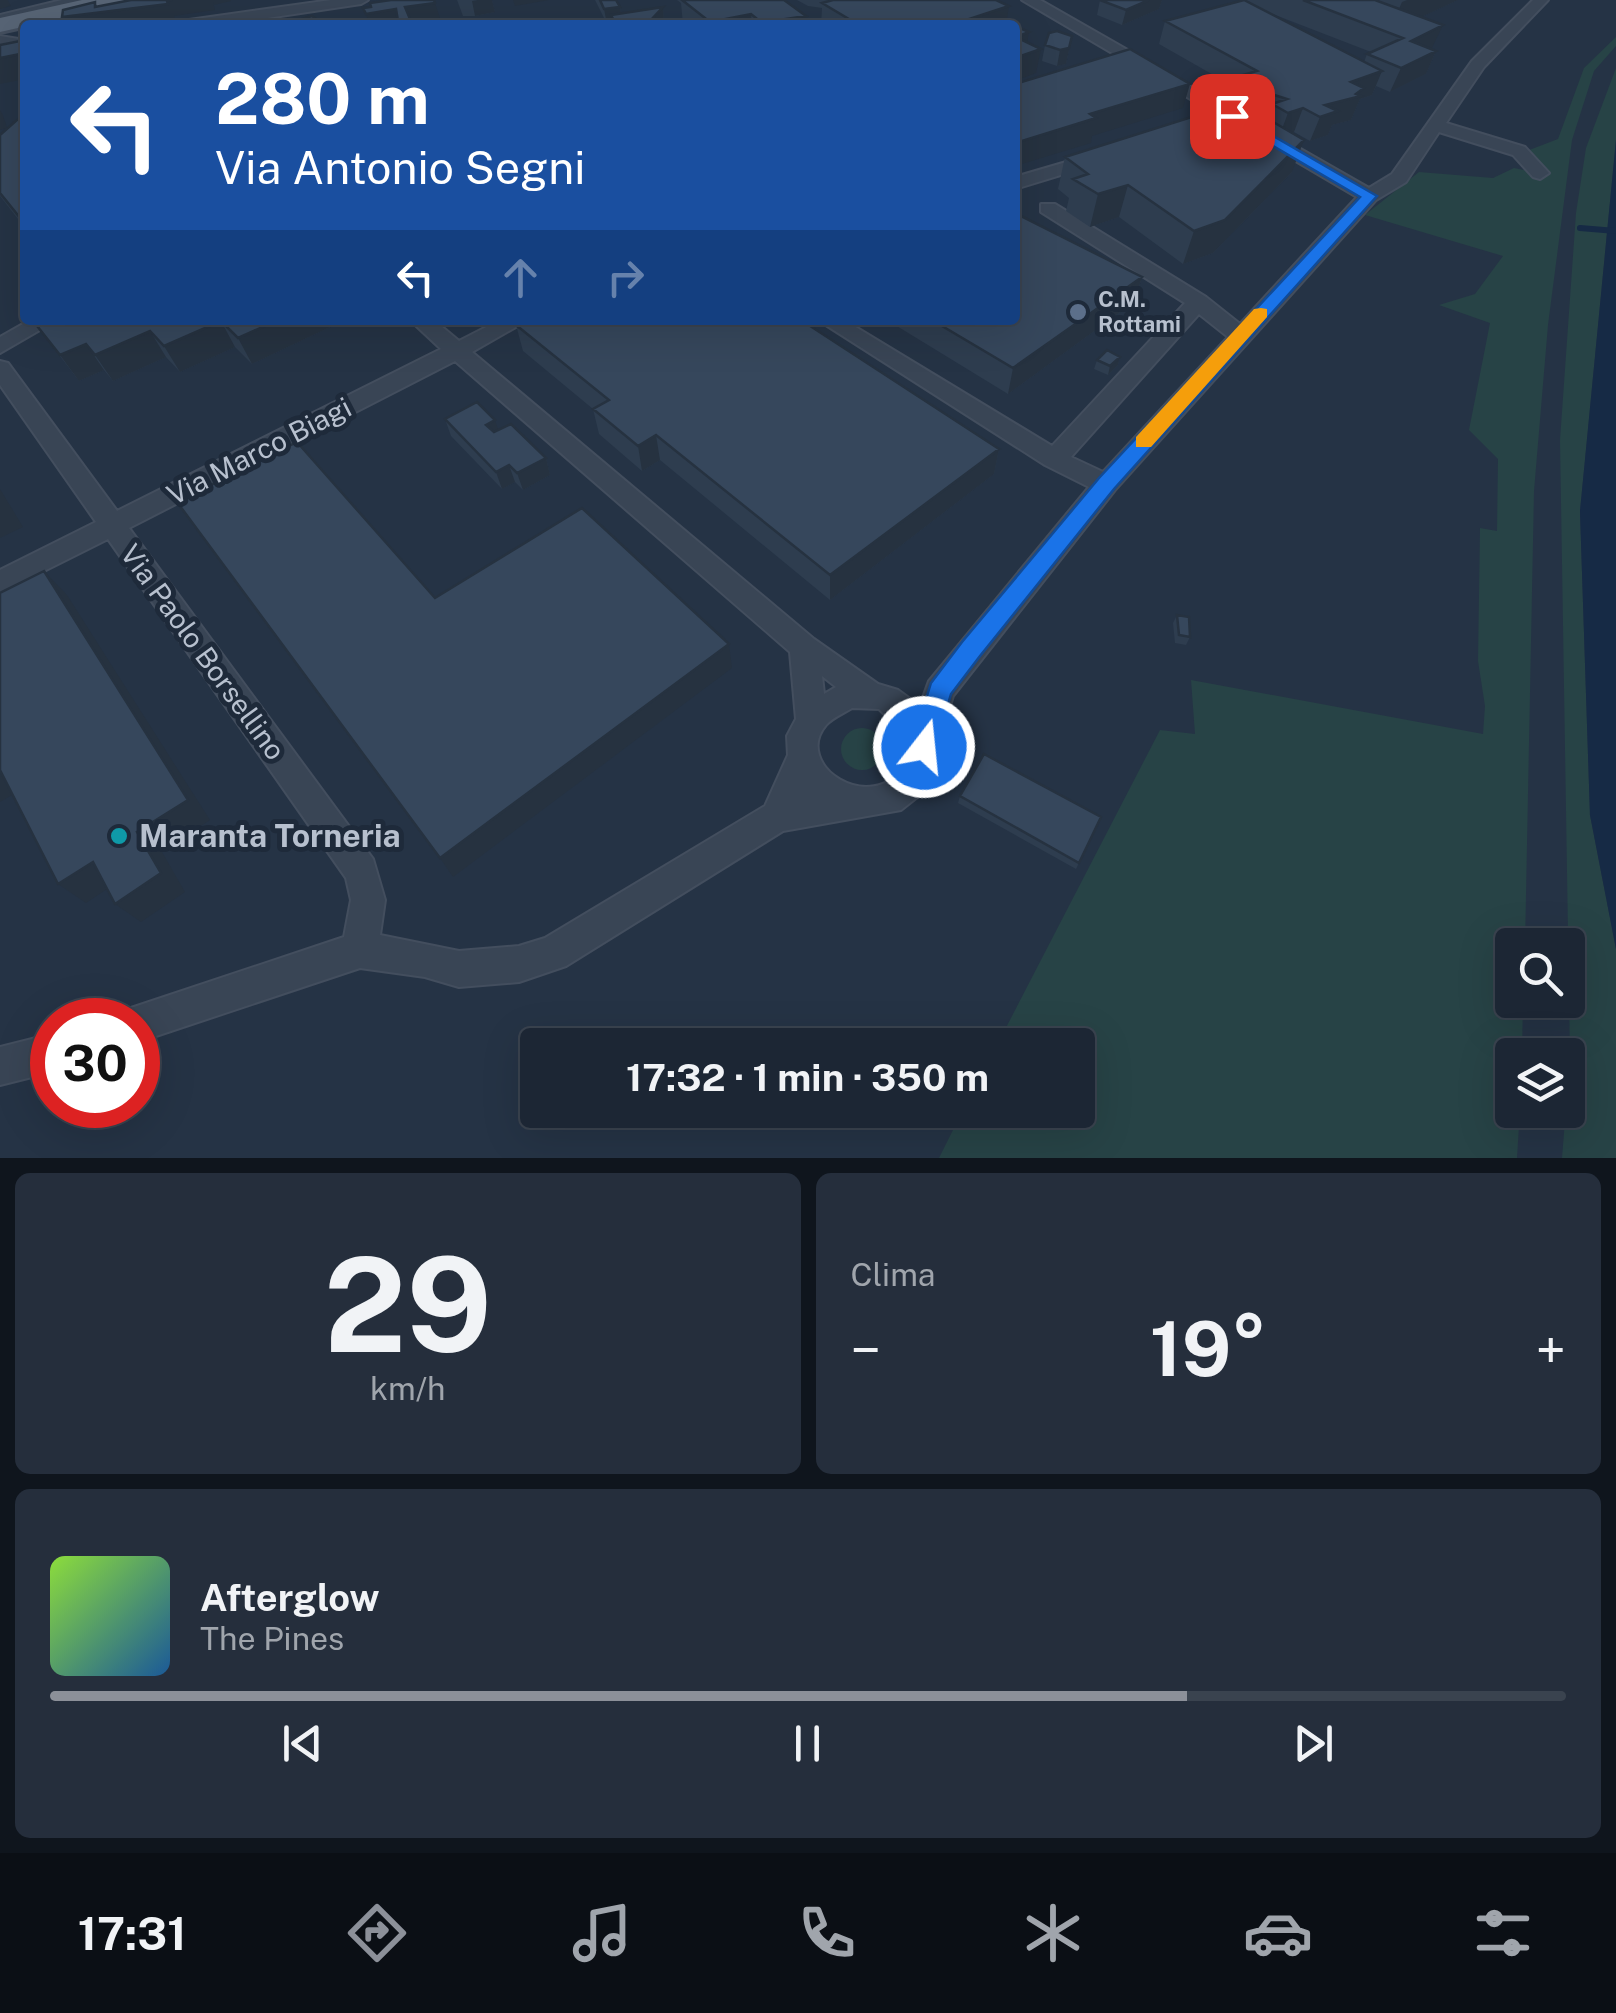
<!DOCTYPE html>
<html lang="it">
<meta charset="utf-8">
<style>
:root{--surface:#1c2634;--page:#252e3c;--text:#f1f3f6;--muted:#a0a5ac;--line:#3a434f;--accent:#8c9099}
body{margin:0;font-family:"Public Sans",sans-serif;background:var(--page);color:var(--text);height:100vh;display:flex;flex-direction:column;font-size:38px;white-space:nowrap}
*{box-sizing:border-box;margin:0}
p{font-size:32px;color:var(--muted)}
.icon{flex:none;width:55px;height:55px;fill:none;stroke:currentColor;stroke-width:2;stroke-linecap:round;stroke-linejoin:round}
.map{position:relative;height:1158px;overflow:hidden}
.drawer{display:flex;flex-direction:column;gap:15px;padding:15px;background:#0f151d;flex:1}
.drawer>*{flex:none}
.guide{position:absolute;left:20px;top:20px;width:1000px;height:305px;border-radius:10px;box-shadow:0 10px 40px #0002,0 0 0 2px var(--line);background:#1a4fa0;color:#fff;overflow:hidden}
.tools{position:absolute;left:1495px;top:928px;display:grid;gap:20px}
.tools a{display:grid;place-items:center;width:90px;height:90px;border-radius:10px;background:var(--surface);box-shadow:0 10px 40px #0002,0 0 0 2px var(--line);font-size:50px}
.speed{position:absolute;left:30px;top:998px;display:flex;gap:20px;font-size:50px;font-weight:700;text-align:center}
.speed>*{display:grid;place-content:center;width:130px;height:130px;border-radius:50%;background:var(--surface);box-shadow:0 10px 40px #0002,0 0 0 2px var(--line);line-height:1}
.speed .limit{border:15px solid #d22;background:#fff;color:#111}
.pin{position:absolute;display:grid;place-items:center;width:85px;height:85px;color:#fff;margin:-42px;border-radius:20px;box-shadow:0 5px 15px #0006}
.me{position:absolute;width:110px;margin:-55px;rotate:16deg;stroke-linejoin:round;filter:drop-shadow(0 0 8px #0008)}
.turn{display:flex;align-items:center;gap:35px;height:210px;padding:0 30px;font-size:45px}
.turn .icon{width:130px;height:130px;stroke-width:2.5}
.turn b{display:block;font-size:70px;line-height:85px}
.lanes{display:flex;align-items:center;height:95px;padding:0 30px;background:#0003;justify-content:center;gap:50px;direction:ltr}
.lanes .off{opacity:.35}
.big{font-size:75px;font-weight:700;line-height:1.1}
.drawer .card{flex:1;display:flex;flex-direction:column;justify-content:center;gap:15px;min-width:0;padding:0 35px;border-radius:15px;background:var(--page)}
.drawer .dial{align-items:center;gap:0}
.dial b{font-size:130px;line-height:1}
.song{display:flex;align-items:center;gap:30px}
.cover{width:120px;height:120px;border-radius:15px;background:linear-gradient(135deg,hsl(90 70% 55%),hsl(210 70% 35%))}
.played{height:10px;border-radius:5px;background:linear-gradient(90deg,var(--accent) 75%,var(--line) 75%)}
.keys{display:flex;justify-content:space-around;direction:ltr}
.heat{display:flex;justify-content:space-between;align-items:center;font-size:55px;direction:ltr}
.drawer .tiles{flex:1;display:grid;gap:15px;grid-template-columns:1fr 1fr}
.card:last-child{grid-column:span 2}
.trip{position:absolute;left:520px;top:1028px;width:575px;height:100px;border-radius:10px;background:var(--surface);box-shadow:0 10px 40px #0002,0 0 0 2px var(--line);font-weight:700;line-height:100px;text-align:center}
.menu{display:flex;height:160px;justify-content:space-around;align-items:center;background:#0b0f15;color:var(--muted)}
.menu .icon{width:70px;height:70px}
.menu .on{color:var(--accent)}
.menu b{font-size:45px;color:var(--text)}
.map>svg:first-child{display:block}
.green{fill:#274346}
.water{fill:#162a45}
.lines{fill:none;stroke-linecap:round;stroke-linejoin:round}
.stream{stroke:#162a45;stroke-width:6}
.minor-casing{stroke:#434e5e;stroke-width:4}
.primary-casing{stroke:#434e5e;stroke-width:6}
.minor{fill:#394555;fill-rule:evenodd}
.primary{fill:#576475;fill-rule:evenodd}
.wall{fill:#2e3d4f;fill-rule:evenodd}
.shaded-wall{fill:#263240}
.building{fill:#36475c;stroke:#263240;stroke-width:2.5}
.route{fill:#1a73e8;stroke:#114b97;stroke-width:2.5}
.slow{fill:#f59e0b}
.service-dot{fill:#5c6f8a;stroke:#1e2a3a;stroke-width:4}
.culture-dot{fill:#0f9aa8;stroke:#1e2a3a;stroke-width:4}
.labels{text-anchor:middle;stroke-width:10;stroke-linejoin:round;paint-order:stroke}
.far-poi-label{font-size:22px;font-weight:bold;fill:#b7c0ce;stroke:#1e2a3a;text-anchor:start}
.street-label{font-size:28px;fill:#b7c0ce;stroke:#1e2a3a}
.near-poi-label{font-size:32px;font-weight:bold;fill:#b7c0ce;stroke:#1e2a3a;text-anchor:start}
</style>
<div class="map">
<svg width="1616" height="1158" viewBox="0 0 1616 1158">
<rect width="100%" height="100%" fill="#253345"/>
<path class="green" d="M1616,37V46L1594,71L1572,140L1548,325L1534,491L1525,945H1512V1000H1523L1522,1055H1512V1110H1520L1517,1158H939L963,1110H1078V1045H997L1160,730L1195,734L1191,680L1483,734L1485,706L1478,661L1480,528L1497,531L1498,459L1469,430L1490,323L1439,305L1475,294L1503,256L1365,215L1419,172L1493,178L1514,168L1534,172L1524,152L1558,139L1584,68Z
M1616,68V140L1580,512L1590,815L1616,949V1158H1562L1570,1057L1560,440L1576,213L1586,148Z
M841 749a21 21 0 1 1 42 0a21 21 0 1 1-42 0Z"/>
<path class="water" d="M1616,140V949L1590,815L1580,511Z"/>
<g class="lines">
<path class="stream" d="M1580,228L1616,231"/>
<g class="minor-casing">
<path id="minor" d="M62,0H87L0,23V15Z
M331,0H368L361,4L220,25H181L189,20Z
M1022,0H1040L1369,188L1392,174L1472,61L1533,0H1548L1484,67L1446,123L1525,147L1549,173L1540,179L1533,177L1513,155L1439,132L1406,182L1376,200L1115,490L953,696L939,742L937,770L925,791L901,810L783,831L566,966L519,982L459,987L425,977L360,968L138,1042V1020H121L125,1010L344,937L351,900L346,878L108,539L0,593V570L96,522L0,385V361L8,363L117,511L441,349L410,320H434L459,341L500,320H528L472,352L814,639L878,684L898,690L920,706L929,681L1089,487L1045,465L818,320H844L1052,446L1185,303L1041,212V204H1055L1206,297L1240,324L1357,197ZM1199,314L1228,337L1103,472L1071,457ZM455,361L790,652L796,719L787,736L788,755L765,806L545,938L519,946L459,951L380,935L385,900L373,859L129,528ZM822,676L836,687L824,694ZM852,708L879,709L906,735L907,765C870,817 792,765 826,725C832,718 844,713 852,708Z
M0,36L25,40V50L0,46Z
M1097,153L1103,154V162L1015,189V177Z
M30,320H57L0,353V337Z
M52,1034V1072L0,1085V1047Z"/>
</g>
<g class="primary-casing">
<path id="primary" d="M82,0H124L121,5L0,32V18Z"/>
</g>
<use href="#minor" class="minor"/>
<use href="#primary" class="primary"/>
</g>
<path class="wall" d="M457,0H492L495,12L475,16H463Z
M595,0H616L620,7L621,14L663,7L664,22L662,25L607,24Z
M677,0H784L806,16V25H683L681,3Z
M797,0H996L1006,25H821L822,8L808,6Z
M1100,0H1162L1159,9L1122,25L1097,15Z
M1242,0H1458L1421,17L1432,48H1431L1436,51L1426,74L1390,92L1376,86L1372,95L1360,99L1351,120L1332,125L1328,135L1310,141L1294,132L1291,133L1292,172L1213,253L1183,264L1119,217L1090,227L1066,211L1069,198L1058,189L1065,157L1244,106L1235,98L1238,89L1159,44L1165,21ZM1265,11L1371,52L1367,54L1364,62Z
M1072,36L1066,64L1057,66L1042,61L1045,45Z
M25,117V228L0,196V135Z
M1142,277L1134,302L1008,394L887,320H1015Z
M345,320L252,364L235,347L180,372L166,357L113,381L104,370L79,381L34,322Z
M516,325L999,449L994,474L830,600L660,460L642,471L599,434L593,409L523,351Z
M1120,357L1118,365L1108,375L1094,369L1097,360Z
M445,419L498,430L546,458L550,475L523,490L515,482L502,489L451,436Z
M1177,615L1190,637L1186,645L1175,643L1173,623Z
M960,796L1101,817L1076,869L958,803Z"/>
<path class="shaded-wall" d="M0,0H8L11,6L0,9Z
M172,0H231V1L214,5L213,2L215,10L174,16L175,19L131,25H67L62,17L95,7V2L100,13Z
M478,0H492L495,12L475,16L472,1Z
M513,0H549L515,6Z
M1149,0H1162L1159,9L1122,25L1126,10Z
M1407,0H1458L1389,32L1402,2Z
M435,3L440,18L411,22L412,25H369L366,14Z
M1009,6L1006,25H951Z
M620,7L622,22L611,15L612,23L607,24L604,9Z
M663,7L664,22L662,25H631Z
M751,14L752,25H710V22Z
M806,16V25H759V23Z
M1443,25L1432,48L1400,64L1411,41Z
M1029,32L1025,55L1041,49L1036,73L1015,81L1016,37Z
M1072,36L1066,64L1057,66L1060,50Z
M1436,51L1426,74L1390,92L1401,68Z
M25,53V79L0,84V58Z
M1382,71L1372,95L1360,99L1351,120L1332,125L1328,135L1310,141L1325,105L1351,82Z
M1190,84L1183,108L1092,136L1091,143L1015,166V143L1090,114Z
M1303,108L1294,132L1279,137L1288,113Z
M0,110L3,115L7,128L0,130Z
M1304,140L1292,172L1213,253L1183,264L1194,231Z
M1128,185L1119,217L1090,227L1098,194Z
M1142,277L1134,302L1008,394L1013,368Z
M278,320H345L252,364L238,338Z
M221,321L235,347L180,372L164,346Z
M150,331L166,357L113,381L95,355Z
M86,344L104,370L79,381L60,355Z
M1120,357L1118,365L1108,375L1110,366Z
M495,420L501,438L492,442L486,425Z
M656,435L660,460L642,471L638,446Z
M999,449L994,474L830,600V575Z
M546,458L550,475L523,490L517,473Z
M509,465L515,482L502,489L496,472Z
M0,489L23,527L0,538Z
M44,571L67,595L210,820L162,852L185,892L141,922L115,904L137,832Z
M729,644L732,668L453,877L440,858Z
M0,767L26,787L0,802Z
M93,862L119,881L86,903L58,884Z"/>
<path class="building" d="M131,0H172L167,1L168,4L62,17L63,10L95,2V7Z
M391,0H434L435,3L405,7L410,19L398,21L396,9L366,14L363,8L371,7L370,3Z
M600,0H616L620,7L604,9Z
M682,0H784L806,16L759,23L753,19L756,18L751,14L710,22Z
M833,0H996L1009,6L951,25H859L822,3Z
M1100,0H1149L1126,10Z
M1244,0L1382,71L1351,82L1364,88L1356,94L1361,96L1325,105L1338,111L1320,117L1303,108L1288,113L1272,104L1287,99L1268,93L1243,75L1257,71L1165,21Z
M1303,0H1375L1443,25L1411,41L1436,51L1401,68L1367,54L1403,38Z
M663,7L648,23L616,25L611,15Z
M312,16L324,25H283Z
M328,20L337,25H324L321,22Z
M1015,26L1029,32L1016,37L1041,49L1015,58Z
M1057,31L1072,36L1069,48L1060,50L1045,45L1049,33Z
M25,40V53L0,58V45Z
M1130,49L1190,84L1090,114L1096,118L1015,143V84Z
M1239,102L1304,140L1225,220L1194,231L1128,185L1098,194L1073,179L1088,174L1065,157Z
M25,117V224L0,193V135L18,119Z
M1015,213L1142,277L1013,368L932,320H1015Z
M39,320H278L238,338L221,321L164,346L150,331L95,355L86,344L60,355L34,322Z
M527,320H801L999,449L830,575L656,435L638,446L593,409L609,400L516,325Z
M1107,350L1120,357L1110,366L1097,360Z
M477,402L495,420L486,425L494,432L511,424L546,458L517,473L509,465L496,472L445,419Z
M297,442L435,598L582,508L729,644L440,858L177,502Z
M44,571L188,800L137,832L161,873L115,904L93,862L58,884L0,770V593Z
M1177,615L1189,617L1190,637L1179,635Z
M984,754L1101,817L1079,863L960,796Z"/>
<path class="route" d="M1232,112L1377,196L1114,489L980,656L951,694L933,755L924,758L915,755L911,747L931,683L962,642L1099,478L1360,197L1227,119L1225,116Z"/>
<path class="slow" d="M1261,308L1267,309V317L1151,447H1136V437L1254,309Z"/>
<circle class="service-dot" cx="1078" cy="312" r="10"/>
<circle class="culture-dot" cx="119" cy="836" r="10"/>
<g class="labels">
<g class="far-poi-label">
<text x="1098" y="307">C.M.<tspan x="1098" dy="25">Rottami</tspan></text>
</g>
<g class="street-label">
<text transform="translate(259 451) rotate(-27)" y="10">Via Marco Biagi</text>
<text transform="translate(203 652) rotate(54)" y="10">Via Paolo Borsellino</text>
</g>
<g class="near-poi-label">
<text x="139" y="847">Maranta Torneria</text>
</g>
</g>
</svg>
<div class="tools">
<a><svg class="icon" aria-label="search" viewBox="0 0 24 24"><circle cx="10" cy="10" r="6"/><path d="M15 15l6 6"/></svg></a>
<a><svg class="icon" aria-label="layers" viewBox="0 0 24 24"><path d="M12 4l9 5-9 5-9-5zM3 14l9 5 9-5"/></svg></a>
</div>
<div class="speed"><div class="limit">30</div></div>
<div class="pin" style="left:1232px;top:116px;background:#d93025"><svg class="icon" aria-label="arrive" viewBox="0 0 24 24"><path d="M6 21V4h12l-3 4 3 4H6"/></svg></div>
<svg class="me" style="left:924px;top:747px" viewBox="-20 -20 40 40"><circle r="17" fill="#1a73e8" stroke="#fff" stroke-width="3"/><path d="M0-11L8 9 0 5-8 9z" fill="#fff"/></svg>
<div class="trip">17:32 · 1 min · 350 m</div>
<div class="guide">
<div class="turn"><svg class="icon" aria-label="left" viewBox="0 0 24 24"><path d="M17 20v-9H6M10 6l-5 5 5 5"/></svg><div><b>280 m</b>Via Antonio Segni</div></div>
<div class="lanes"><svg class="icon" aria-label="left" viewBox="0 0 24 24"><path d="M17 20v-9H6M10 6l-5 5 5 5"/></svg><svg class="icon off" aria-label="ahead" viewBox="0 0 24 24"><path d="M12 20V5M6 11l6-6 6 6"/></svg><svg class="icon off" aria-label="right" viewBox="0 0 24 24"><path d="M7 20v-9h11M14 6l5 5-5 5"/></svg></div>
</div>
</div>
<section class="drawer">
<div class="tiles">
<div class="card dial"><b>29</b><p>km/h</p></div>
<div class="card"><p>Clima</p>
<div class="heat"><a>−</a><b class="big">19°</b><a>+</a></div>
</div>
<div class="card">
<div class="song"><i class="cover"></i><div><b>Afterglow</b><p>The Pines</p></div></div>
<div class="played"></div>
<div class="keys"><svg class="icon" aria-label="previous" viewBox="0 0 24 24"><path d="M18 5L8 12l10 7zM5 5v14"/></svg><svg class="icon" aria-label="pause" viewBox="0 0 24 24"><path d="M8 5v14M16 5v14"/></svg><svg class="icon" aria-label="next" viewBox="0 0 24 24"><path d="M6 5l10 7-10 7zM19 5v14"/></svg></div>
</div>
</div>
</section>
<nav class="menu">
<b>17:31</b>
<svg class="icon on" aria-label="directions" viewBox="0 0 24 24"><path d="M12 3l9 9-9 9-9-9zM9 14v-3h6M13 9l2 2-2 2"/></svg>
<svg class="icon" aria-label="music" viewBox="0 0 24 24"><path d="M9 18V5l10-2v13"/><circle cx="6" cy="18" r="3"/><circle cx="16" cy="16" r="3"/></svg>
<svg class="icon" aria-label="phone" viewBox="0 0 24 24"><path d="M5 4h4l2 5-3 2q2 4 5 5l2-3 5 2v4C11 20 4 13 5 4z"/></svg>
<svg class="icon" aria-label="climate" viewBox="0 0 24 24"><path d="M12 3v18M4 7l16 10M4 17L20 7"/></svg>
<svg class="icon" aria-label="car" viewBox="0 0 24 24"><path d="M5 17H2v-5l4-1 3-4h7l3 4 3 1v5h-3M9 17h6M6 11h13"/><circle cx="7" cy="17" r="2"/><circle cx="17" cy="17" r="2"/></svg>
<svg class="icon" aria-label="filters" viewBox="0 0 24 24"><path d="M4 7h16M4 17h16"/><circle cx="9" cy="7" r="2"/><circle cx="15" cy="17" r="2"/></svg>
</nav>
